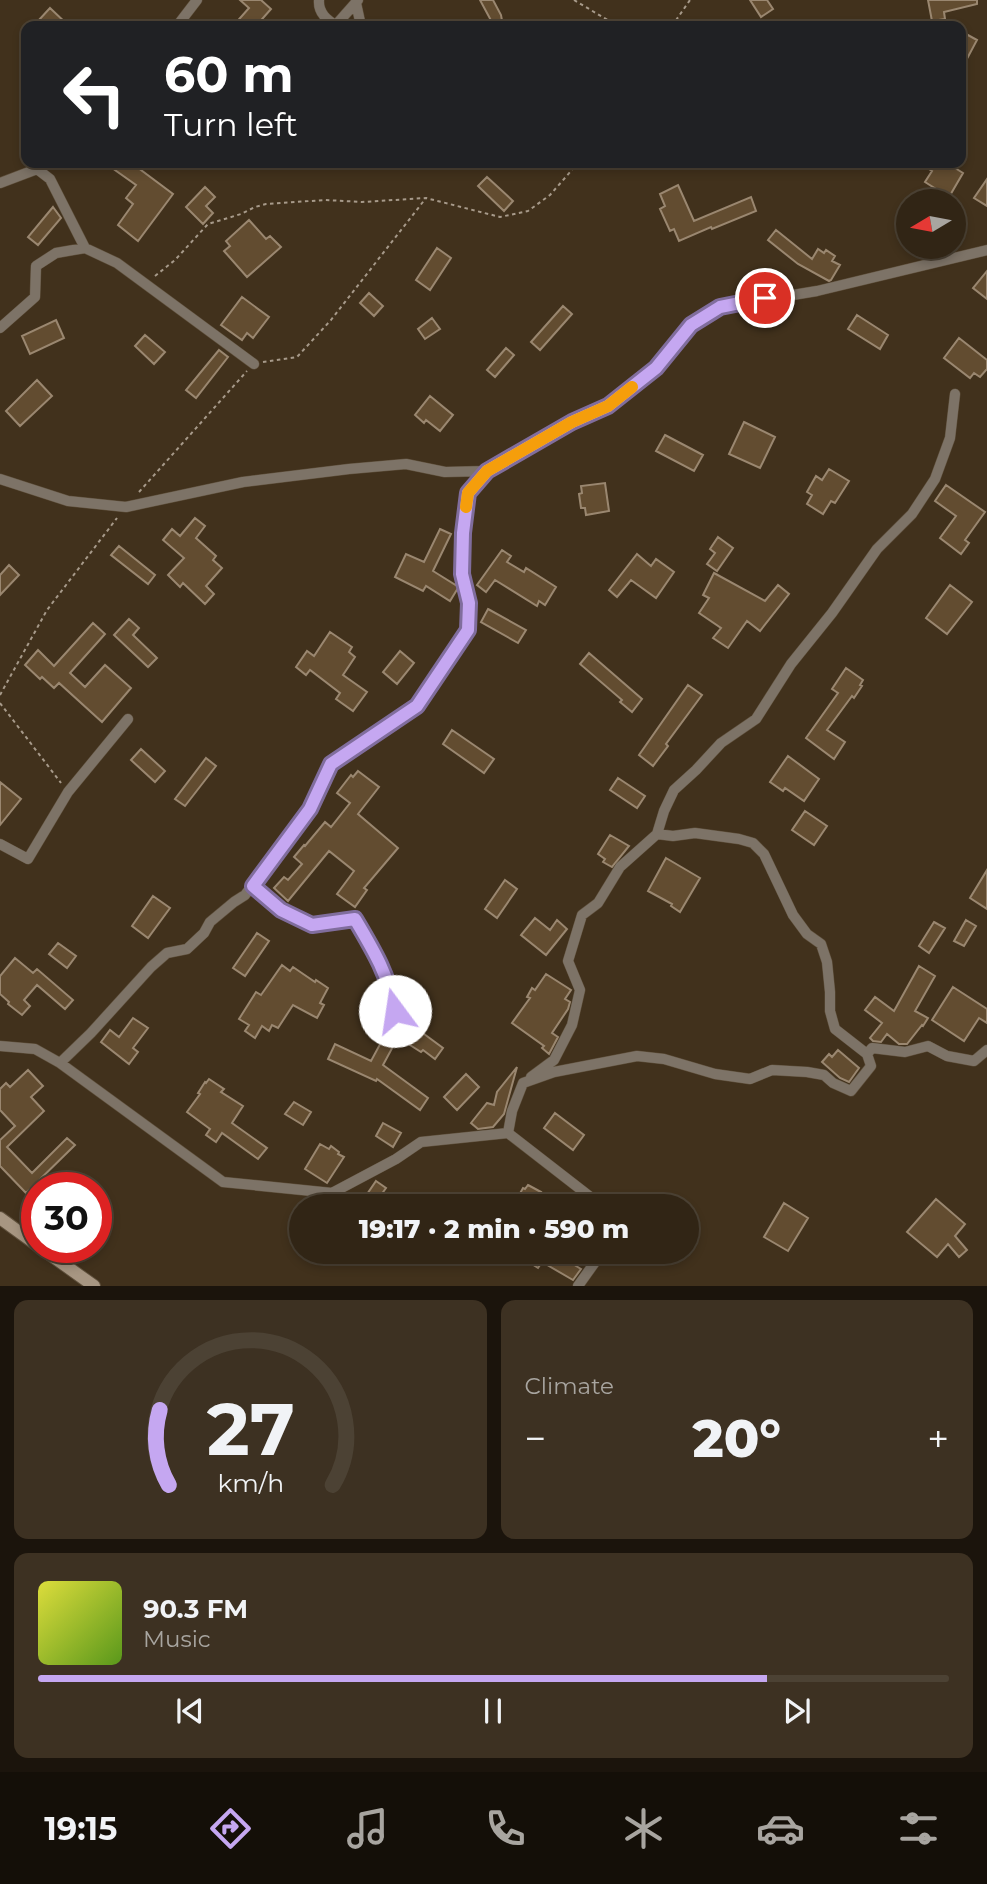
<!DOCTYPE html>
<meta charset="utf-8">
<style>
:root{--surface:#312515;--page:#3d3122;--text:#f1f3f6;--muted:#a8a5a0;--line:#4c4234;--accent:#c5a7f1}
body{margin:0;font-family:Montserrat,sans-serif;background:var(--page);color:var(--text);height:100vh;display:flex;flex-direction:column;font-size:26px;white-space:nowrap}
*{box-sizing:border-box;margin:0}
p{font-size:23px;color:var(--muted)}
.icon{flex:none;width:38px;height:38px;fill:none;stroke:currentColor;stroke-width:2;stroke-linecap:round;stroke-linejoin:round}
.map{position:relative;height:1286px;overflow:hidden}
.side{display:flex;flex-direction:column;gap:14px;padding:14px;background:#1b140c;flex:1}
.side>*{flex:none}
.top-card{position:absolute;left:21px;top:21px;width:945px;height:147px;border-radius:14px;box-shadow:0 4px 10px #0003,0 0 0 2px var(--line);background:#202124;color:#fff;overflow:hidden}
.needle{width:46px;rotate:260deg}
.buttons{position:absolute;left:896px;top:189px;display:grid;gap:14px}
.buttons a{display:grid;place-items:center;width:70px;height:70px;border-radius:50%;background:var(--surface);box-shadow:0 4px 10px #0003,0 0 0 2px var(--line);font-size:35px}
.speed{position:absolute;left:21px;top:1172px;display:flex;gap:14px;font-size:35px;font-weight:700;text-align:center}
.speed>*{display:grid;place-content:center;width:91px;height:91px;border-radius:50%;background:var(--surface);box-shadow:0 4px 10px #0003,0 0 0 2px var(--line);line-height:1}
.speed .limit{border:10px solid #d22;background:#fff;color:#111}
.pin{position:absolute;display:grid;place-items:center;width:60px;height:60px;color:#fff;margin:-30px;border:4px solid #fff;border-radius:50%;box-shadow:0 2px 7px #0007}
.me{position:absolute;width:77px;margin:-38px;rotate:346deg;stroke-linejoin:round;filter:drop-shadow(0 0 5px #0008)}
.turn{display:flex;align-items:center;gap:24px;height:147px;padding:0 28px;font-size:32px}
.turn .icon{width:91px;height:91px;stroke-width:2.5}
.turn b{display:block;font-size:49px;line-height:60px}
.big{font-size:52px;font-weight:800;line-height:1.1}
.side .tile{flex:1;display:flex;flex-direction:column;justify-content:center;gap:10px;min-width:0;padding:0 24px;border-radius:14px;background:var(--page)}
.side .dial{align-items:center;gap:0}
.dial svg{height:182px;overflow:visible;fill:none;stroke:var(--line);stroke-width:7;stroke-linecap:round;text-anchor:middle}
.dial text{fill:var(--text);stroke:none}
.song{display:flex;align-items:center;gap:21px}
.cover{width:84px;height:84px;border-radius:10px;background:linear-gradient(135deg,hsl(60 70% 55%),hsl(90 70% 35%))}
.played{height:7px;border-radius:4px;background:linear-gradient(90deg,var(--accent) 80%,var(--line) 80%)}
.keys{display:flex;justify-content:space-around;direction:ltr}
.heat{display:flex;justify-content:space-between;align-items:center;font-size:38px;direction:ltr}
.side .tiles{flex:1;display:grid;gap:14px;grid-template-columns:1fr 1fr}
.tile:last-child{grid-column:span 2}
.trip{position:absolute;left:289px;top:1194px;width:410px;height:70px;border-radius:35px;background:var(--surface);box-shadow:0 4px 10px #0003,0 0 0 2px var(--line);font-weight:800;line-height:70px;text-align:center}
.tabs{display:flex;height:112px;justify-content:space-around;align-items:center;background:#140f08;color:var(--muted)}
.tabs .icon{width:49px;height:49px}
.tabs .active{color:var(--accent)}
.tabs b{font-size:32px;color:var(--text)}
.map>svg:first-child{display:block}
.building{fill:#624c30;stroke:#9a8770;stroke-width:2}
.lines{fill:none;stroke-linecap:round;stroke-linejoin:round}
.street-casing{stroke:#5f503c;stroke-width:11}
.secondary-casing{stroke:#5f503c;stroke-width:14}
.path{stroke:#a79a8a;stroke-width:2;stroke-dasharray:3.5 3.5;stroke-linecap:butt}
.street{stroke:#7d7367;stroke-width:10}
.secondary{stroke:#a79682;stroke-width:12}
.route-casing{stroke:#806d9d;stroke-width:18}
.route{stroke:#c5a7f1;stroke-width:12}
.slow{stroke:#f59e0b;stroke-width:12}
</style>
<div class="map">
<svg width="987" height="1286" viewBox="0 0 987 1286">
<rect width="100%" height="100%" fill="#41311c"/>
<path class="building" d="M240,0H261L271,9L256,26H233L249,8Z
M480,0H493L501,15L503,26H494Z
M750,0H767L773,9L761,17Z
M928,0H977V4L944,12L945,19L932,21Z
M50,8L69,26H43L38,21Z
M966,34L977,40L961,70V44Z
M105,163H140L137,167L173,194L138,241L118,225L133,204L126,198L136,185Z
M919,163H947L963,173L949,197L925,182L932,171Z
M487,177L513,201L504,211L478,186Z
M987,179V206L974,198Z
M678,185L694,221L751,197L756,211L712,229L711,227L679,241L674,229L670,231L660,209L665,206L660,194Z
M205,187L215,197L206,206L213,213L203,224L186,207Z
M53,207L61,218L38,245L28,237Z
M249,220L266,239L270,236L281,247L247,277L224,251L230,246L226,241Z
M776,230L812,259L818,249L824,253L826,250L835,256L832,261L840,265L831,280L829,281L798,264L768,240Z
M437,248L451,258L430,290L416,280Z
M987,271V299L973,288Z
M369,293L383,306L374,316L360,303Z
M242,297L269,317L253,338L247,333L242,340L221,325Z
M563,306L572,314L540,350L531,342Z
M857,315L888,335L880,349L848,329Z
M432,318L440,329L425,339L418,329Z
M56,320L64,338L30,354L22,336Z
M145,335L165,352L154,364L135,346Z
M959,338L987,360V369L980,377L974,373L970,378L944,358Z
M506,348L514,355L495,377L487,370Z
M219,350L228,357L196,398L186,390Z
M37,380L52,396L20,426L6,411Z
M430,396L453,415L440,431L426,420L424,423L415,415Z
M744,422L775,437L760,468L729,454Z
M665,435L703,455L694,471L656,451Z
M829,469L849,481L835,503L831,501L823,514L807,504L812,495L807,492L816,476L822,480Z
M605,483L609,511L586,515L585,508H581L579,494L582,493L581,486Z
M946,485L985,512L965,540L969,543L961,554L940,538L956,516L935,501Z
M195,518L205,526L196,538L216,556L213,560L222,568L206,586L214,594L205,604L183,583L180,587L168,575L184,558L163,540L172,529L180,536Z
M440,529L451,534L433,571L457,586L458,588L450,601L426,586L423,591L395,577L406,554L424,562Z
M718,537L733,548L717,571L707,564L715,553L710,549Z
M119,546L155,575L148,584L111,555Z
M502,550L511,556L507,562L524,572L526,568L556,587L545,605L539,601L537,606L495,580L486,592L477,585Z
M637,554L651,566L656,559L674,572L656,598L631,580L617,597L609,590Z
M9,565L19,575L0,595V575Z
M714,573L765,601L778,585L789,594L760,631L747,621L728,648L713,638L721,628L699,613L709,598L703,595Z
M950,585L972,602L947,634L926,618Z
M488,609L526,630L518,643L481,622Z
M129,619L139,628L133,635L157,658L148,667L114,635Z
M93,623L105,634L70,673L85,687L105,665L131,688L102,722L59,683L54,688L42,677L40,679L25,665L38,650L54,666Z
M330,632L352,647L349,652L355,657L343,675L367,692L353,711L336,699L340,693L310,670L306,675L296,667L307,651L314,656Z
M400,651L414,663L397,684L383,672Z
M589,653L642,699L632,712L620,702L622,700L580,664Z
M846,668L863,680L860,685L862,686L854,698L852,696L827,730L845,742L834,759L806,738L838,693L832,689Z
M688,685L702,695L666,744L668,746L653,766L639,755Z
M452,730L494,759L484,773L443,744Z
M141,749L165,771L155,782L131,760Z
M788,756L819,779L804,801L785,788L783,791L770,782Z
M206,758L216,766L185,806L175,799Z
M358,771L379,787L358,814L398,848L364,888L367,890L355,907L337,894L354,871L329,851L288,901L274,888L284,877L288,880L302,864L294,857L304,845L305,846L325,822L331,827L350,803L337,793L351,775L353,777Z
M618,778L645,796L637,808L610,790Z
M0,782L21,799L0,825Z
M805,811L827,826L814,845L792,830Z
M610,835L629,846L612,867L603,862L605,859L598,854Z
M666,858L700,878L680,912L671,906L672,904L648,891Z
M987,870V909L970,898Z
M505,880L517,889L497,918L485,909Z
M153,896L170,908L148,938L132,926Z
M535,918L550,930L557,920L567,929L546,955L521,935Z
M966,920L976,926L964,946L954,941Z
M934,922L945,928L929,953L919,946Z
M257,933L269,941L245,976L233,968Z
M58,943L76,956L67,968L49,954Z
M15,958L33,973L37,969L73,1000L65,1009L37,985L24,1000L30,1006L22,1015L8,1004L9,1002L0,994V976Z
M282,965L290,971L293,967L315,982L316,980L328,988L320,1003L324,1005L317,1018L293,1005L278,1028L272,1025L269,1031L262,1026L255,1038L245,1031L249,1025L239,1019L256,992L261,995Z
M919,966L935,976L915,1011L928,1018L923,1026L922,1025L907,1044H899L887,1034L881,1042L873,1041L870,1038L882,1023L865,1010L875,997L894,1011Z
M546,974L571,990L565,999L570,1002L568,1009L552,1033L558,1037L549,1054L542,1048L544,1046L512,1023L530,998L527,997L532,988L535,990Z
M953,987L987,1009V1023L979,1018L964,1041L932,1020Z
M133,1018L148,1028L133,1048L138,1052L129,1064L101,1042L110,1030L119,1037Z
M420,1031L443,1048L435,1059L423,1050L421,1052L410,1045Z
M385,1035L396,1041L383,1065L428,1098L420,1110L377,1079L376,1081L328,1059L335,1044L371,1061Z
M838,1050L859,1068L849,1082L840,1078L822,1062L829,1054L832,1057Z
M517,1067L504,1114L493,1127L478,1129L471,1123L487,1103L494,1105L497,1092Z
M28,1070L43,1086L31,1097L44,1111L7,1147L32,1173L67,1138L75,1145L26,1193L0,1166V1140L15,1126L0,1110V1089L6,1083L10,1087Z
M466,1074L479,1087L457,1110L444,1097Z
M209,1079L224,1089L221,1092L243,1106L232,1123L267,1148L258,1159L222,1133L216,1142L206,1135L210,1129L187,1112L200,1094L198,1093L205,1082L206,1083Z
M294,1102L311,1112L303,1125L285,1114Z
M555,1113L584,1135L573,1150L544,1128Z
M383,1123L401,1133L393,1147L376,1136Z
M320,1144L329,1149L331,1146L339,1152L338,1154L344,1157L327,1183L305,1169Z
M376,1181L386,1188L373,1206H359Z
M528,1185L541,1192L538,1197L554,1206H513L523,1188L525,1189Z
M936,1199L965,1224L955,1236L967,1250L959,1257L948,1244L937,1257L907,1232Z
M784,1203L808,1218L788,1251L764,1237Z
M387,1251H411L403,1263Z
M524,1251H551L581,1269L573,1280L542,1262L538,1268L527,1261L530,1255Z"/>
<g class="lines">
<g class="street-casing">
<path id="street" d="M319,0C318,13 327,20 337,26
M356,3L361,26
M177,26L197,0
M335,26L358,0
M37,169L50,179L85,248L117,263L254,364
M0,183L37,169L46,163
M0,328L35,297L36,266L56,253L85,248
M0,479L68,501L126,507L243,482L349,469L406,464L445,472L487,471
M657,834L673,836L695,833L739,839L753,843L764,854L793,915L807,934L821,944L827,962L830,992V1011L835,1029L867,1054
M0,844L28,859L68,792L128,719
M253,886L281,910L312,925L355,919C374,952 388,974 395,1011
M0,1046L35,1049L60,1063L91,1033L151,967L167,953L187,949L204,933L210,922L234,902L245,895L310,809L331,764L417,706L468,630L469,603L462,574L463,533L468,493L487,471L572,422L608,406L655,367L691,325L720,307L817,291L987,250
M60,1063L223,1182L332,1193L396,1159L421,1142L508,1133L512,1111L523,1083L554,1072L637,1056L664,1059L715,1074L750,1079L772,1070L807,1072L824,1075L833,1083L851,1091L871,1066L867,1054L872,1048L905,1052L928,1046L947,1056L974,1061L987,1050
M531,1077L554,1060L572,1025L580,990L568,961L582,915L598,903L620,867L657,834L664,811L674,790L696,770L721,743L756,719L791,664L832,613L877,549L912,514L935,479L950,438L955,394
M508,1133L602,1206
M578,1286L603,1251"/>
</g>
<g class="secondary-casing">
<path id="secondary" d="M0,1218L37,1245
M41,1248L94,1286"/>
</g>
<path class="path" d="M574,0L616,25L623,26
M672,26L690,0
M155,276L175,260L208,224L241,214L255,207L266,204L325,200L362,202L426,198L500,217L528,211L550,195L578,163
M263,362L297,357L331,320L426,198
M139,492L247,371
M0,695L47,610L117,518
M0,703L61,783"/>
<use href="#street" class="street"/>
<use href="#secondary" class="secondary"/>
</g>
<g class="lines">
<g class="route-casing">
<path id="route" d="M395,1011C388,974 374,951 355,919L312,925L281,910L253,886L310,809L331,764L417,706L468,630L469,603L462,574L463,533L468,493L487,471L572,422L608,406L656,368L691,325L720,307L765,298"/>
</g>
<use href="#route" class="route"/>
<path class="slow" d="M466,507L468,493L487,471L572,422L608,406L632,387"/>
</g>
</svg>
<div class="buttons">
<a><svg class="needle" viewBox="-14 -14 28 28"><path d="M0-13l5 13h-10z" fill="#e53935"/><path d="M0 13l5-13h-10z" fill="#a8a5a0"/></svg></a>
</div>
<div class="speed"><div class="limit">30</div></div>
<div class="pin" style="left:765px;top:298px;background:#d93025"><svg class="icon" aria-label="arrive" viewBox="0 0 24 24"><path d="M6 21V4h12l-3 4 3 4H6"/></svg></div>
<svg class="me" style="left:395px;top:1011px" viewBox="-20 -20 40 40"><circle r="19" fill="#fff"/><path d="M0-13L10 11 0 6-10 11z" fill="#c5a7f1"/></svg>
<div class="trip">19:17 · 2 min · 590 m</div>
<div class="top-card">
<div class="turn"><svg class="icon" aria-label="left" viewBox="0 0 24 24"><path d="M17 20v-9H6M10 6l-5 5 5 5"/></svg><div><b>60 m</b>Turn left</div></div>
</div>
</div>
<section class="side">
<div class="tiles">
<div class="tile dial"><svg viewBox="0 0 100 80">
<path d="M14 69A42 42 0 1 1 86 69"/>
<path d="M14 69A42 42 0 0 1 10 36" stroke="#c5a7f1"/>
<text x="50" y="56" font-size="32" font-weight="700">27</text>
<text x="50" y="72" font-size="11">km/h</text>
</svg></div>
<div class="tile"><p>Climate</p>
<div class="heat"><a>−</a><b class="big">20°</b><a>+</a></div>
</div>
<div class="tile">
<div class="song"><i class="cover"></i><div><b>90.3 FM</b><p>Music</p></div></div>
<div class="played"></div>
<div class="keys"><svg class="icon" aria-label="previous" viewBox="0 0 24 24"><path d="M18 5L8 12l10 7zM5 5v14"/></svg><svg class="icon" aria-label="pause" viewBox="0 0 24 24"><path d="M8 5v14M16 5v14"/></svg><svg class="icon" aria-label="next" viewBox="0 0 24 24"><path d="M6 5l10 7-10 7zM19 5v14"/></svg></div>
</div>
</div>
</section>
<nav class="tabs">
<b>19:15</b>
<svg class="icon active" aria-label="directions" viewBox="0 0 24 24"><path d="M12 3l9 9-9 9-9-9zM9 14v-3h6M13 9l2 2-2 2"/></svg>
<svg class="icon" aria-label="music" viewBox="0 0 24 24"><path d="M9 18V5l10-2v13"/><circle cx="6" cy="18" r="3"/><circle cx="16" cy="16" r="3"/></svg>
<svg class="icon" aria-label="phone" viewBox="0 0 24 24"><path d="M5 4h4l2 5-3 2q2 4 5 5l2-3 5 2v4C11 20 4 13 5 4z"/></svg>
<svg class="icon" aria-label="climate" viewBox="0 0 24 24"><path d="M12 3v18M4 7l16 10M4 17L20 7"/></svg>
<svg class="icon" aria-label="car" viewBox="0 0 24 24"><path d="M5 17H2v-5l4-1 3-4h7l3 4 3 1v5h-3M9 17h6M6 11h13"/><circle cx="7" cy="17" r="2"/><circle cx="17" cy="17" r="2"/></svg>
<svg class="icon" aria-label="filters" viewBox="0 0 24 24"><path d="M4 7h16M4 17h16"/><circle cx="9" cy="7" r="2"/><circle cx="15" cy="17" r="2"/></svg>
</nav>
